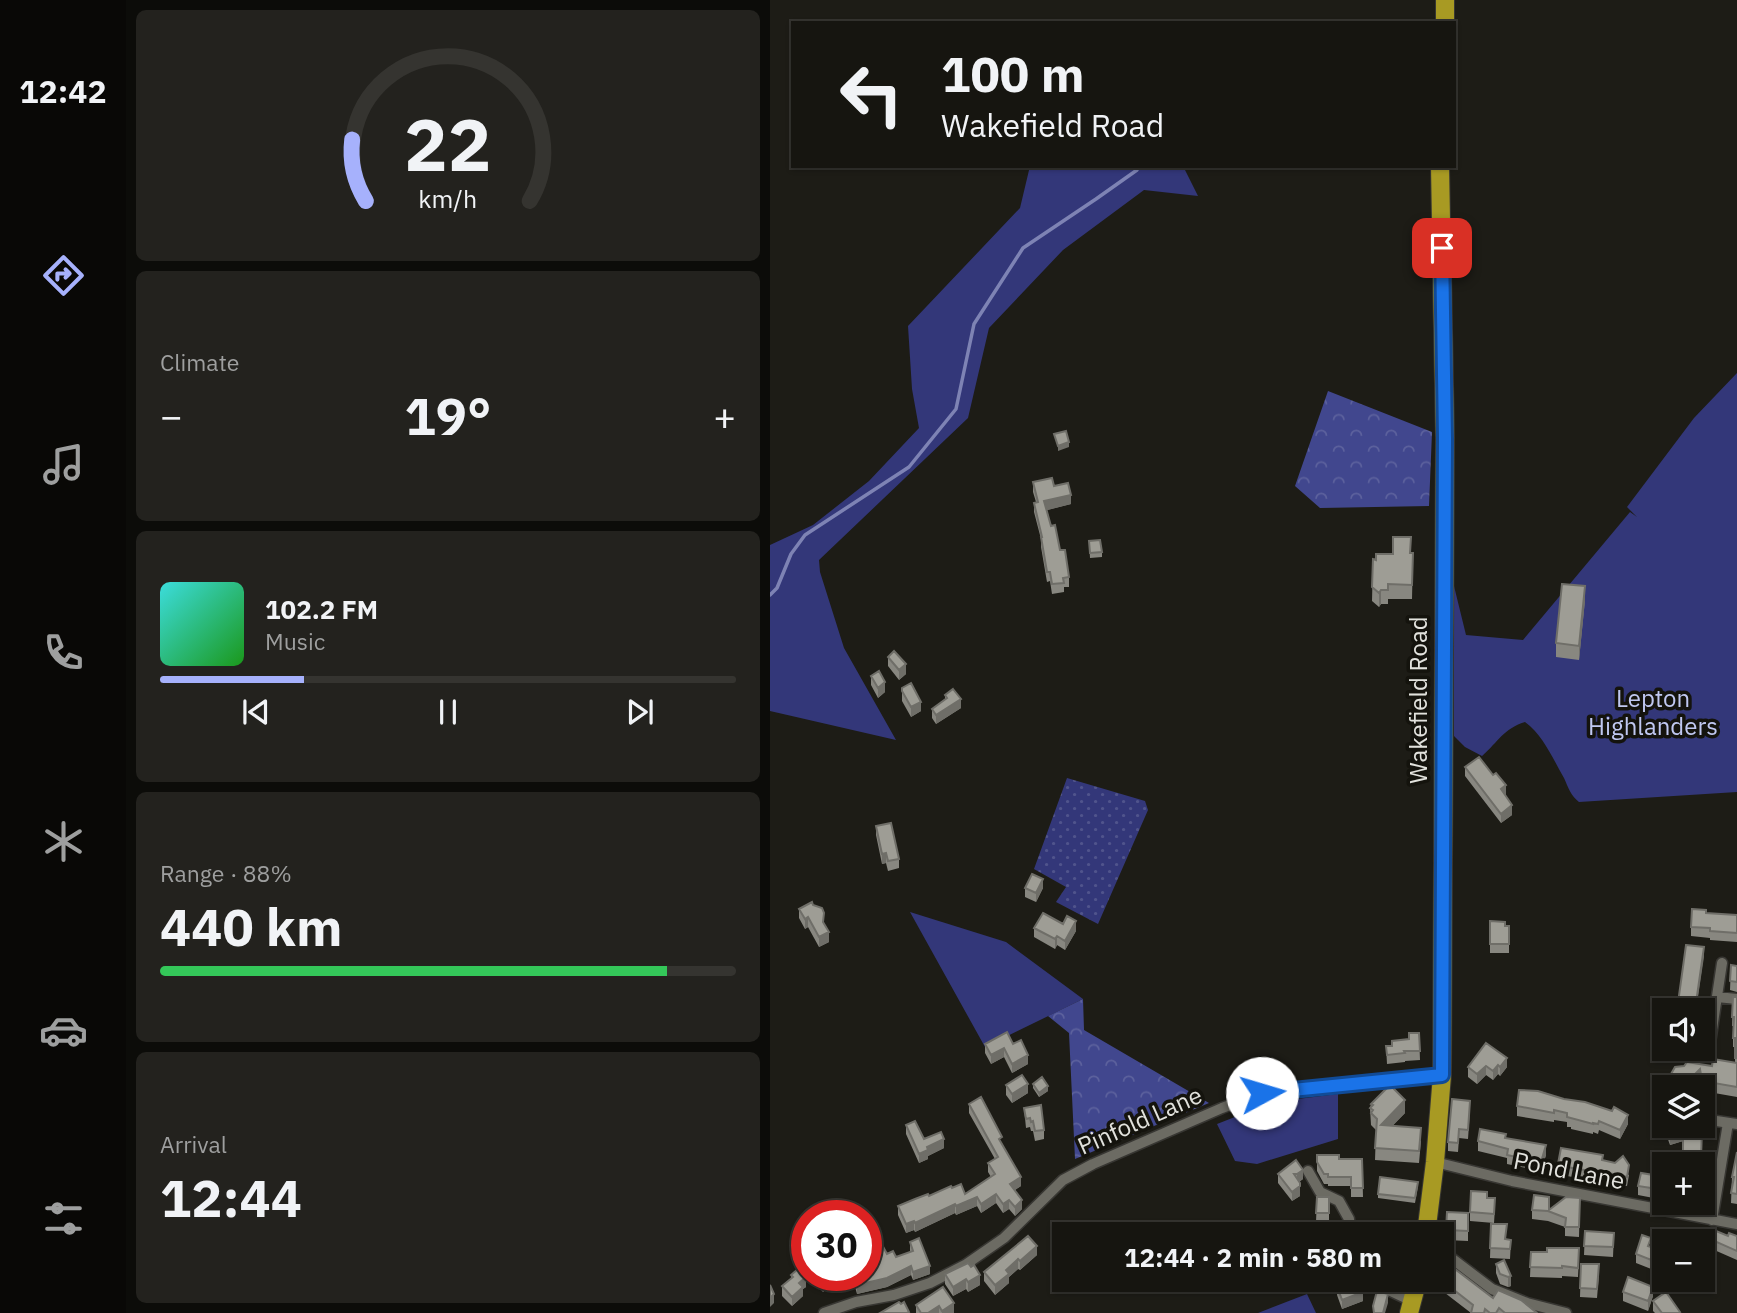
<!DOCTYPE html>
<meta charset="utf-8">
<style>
:root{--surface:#161510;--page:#23221e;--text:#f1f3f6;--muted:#9e9f9f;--line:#353430;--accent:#a6b1fc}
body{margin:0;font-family:"IBM Plex Sans",sans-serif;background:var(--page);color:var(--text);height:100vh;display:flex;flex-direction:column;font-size:26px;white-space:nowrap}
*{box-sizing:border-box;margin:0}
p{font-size:23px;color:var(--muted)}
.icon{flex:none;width:38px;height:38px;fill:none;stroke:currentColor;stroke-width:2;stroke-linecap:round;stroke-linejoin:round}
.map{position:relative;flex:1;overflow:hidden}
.drawer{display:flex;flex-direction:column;gap:10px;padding:10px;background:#0c0c09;width:644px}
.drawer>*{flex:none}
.banner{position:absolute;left:21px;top:21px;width:665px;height:147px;border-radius:0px;box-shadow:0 2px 5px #0004,0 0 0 2px var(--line);background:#161510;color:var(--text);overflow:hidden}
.tools{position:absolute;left:882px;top:998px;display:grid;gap:14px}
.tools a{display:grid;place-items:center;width:63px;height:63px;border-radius:0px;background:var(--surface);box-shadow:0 2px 5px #0004,0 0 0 2px var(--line);font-size:35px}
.speed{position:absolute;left:21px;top:1200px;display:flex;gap:14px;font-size:35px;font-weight:700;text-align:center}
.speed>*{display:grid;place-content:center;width:91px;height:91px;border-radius:50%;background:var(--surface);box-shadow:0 2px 5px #0004,0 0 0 2px var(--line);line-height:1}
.speed .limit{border:10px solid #d22;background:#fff;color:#111}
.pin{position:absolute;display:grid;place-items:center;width:60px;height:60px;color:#fff;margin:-30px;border-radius:14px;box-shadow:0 4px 10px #0006}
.me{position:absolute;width:77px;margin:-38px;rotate:84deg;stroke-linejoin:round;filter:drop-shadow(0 0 5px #0008)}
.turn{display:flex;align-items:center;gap:24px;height:147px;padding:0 35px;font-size:32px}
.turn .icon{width:91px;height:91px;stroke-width:2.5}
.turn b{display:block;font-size:49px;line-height:60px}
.big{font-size:52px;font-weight:700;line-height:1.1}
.drawer .tile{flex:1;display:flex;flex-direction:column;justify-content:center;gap:10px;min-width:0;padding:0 24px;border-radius:10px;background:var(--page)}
.drawer .dial{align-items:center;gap:0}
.dial svg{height:182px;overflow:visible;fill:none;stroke:var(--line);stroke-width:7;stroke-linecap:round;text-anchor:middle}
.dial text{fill:var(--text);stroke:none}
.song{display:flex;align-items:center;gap:21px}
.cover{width:84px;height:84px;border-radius:10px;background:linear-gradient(135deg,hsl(180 70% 55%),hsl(120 70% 35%))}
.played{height:7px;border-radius:4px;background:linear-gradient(90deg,var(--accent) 25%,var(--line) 25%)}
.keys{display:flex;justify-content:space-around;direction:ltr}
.heat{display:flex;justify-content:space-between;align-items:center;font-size:38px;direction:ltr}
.charge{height:10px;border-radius:5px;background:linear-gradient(90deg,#34c759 88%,var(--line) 0)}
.trip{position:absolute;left:282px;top:1222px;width:402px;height:70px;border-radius:0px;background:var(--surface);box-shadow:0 2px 5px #0004,0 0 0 2px var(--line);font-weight:700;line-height:70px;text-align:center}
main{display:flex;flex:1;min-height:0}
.tab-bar{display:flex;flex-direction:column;width:126px;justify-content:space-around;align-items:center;background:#090806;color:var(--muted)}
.tab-bar .icon{width:49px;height:49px}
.tab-bar .active{color:var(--accent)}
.tab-bar b{font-size:32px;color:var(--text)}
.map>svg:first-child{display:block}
.green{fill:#333779}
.forest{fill:url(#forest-crowns)}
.garden{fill:url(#garden-dots)}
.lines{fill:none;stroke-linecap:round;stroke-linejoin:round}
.stream{stroke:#7e83b4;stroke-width:3.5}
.minor-casing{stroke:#383733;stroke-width:13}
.trunk-casing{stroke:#383733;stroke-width:20}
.minor{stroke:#6c6b63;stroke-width:10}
.trunk{stroke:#a89a23;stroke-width:18}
.wall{fill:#888780}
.shaded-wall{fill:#6f6e68}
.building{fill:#9e9d95;stroke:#6f6e68;stroke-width:2}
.route-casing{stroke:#114b97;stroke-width:18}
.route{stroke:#1a73e8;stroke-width:12}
.labels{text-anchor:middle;stroke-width:7;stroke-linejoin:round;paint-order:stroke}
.park-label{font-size:24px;fill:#c0c8f1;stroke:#14130d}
.street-label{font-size:24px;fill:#e2e2dd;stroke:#14130d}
</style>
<main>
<nav class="tab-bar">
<b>12:42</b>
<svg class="icon active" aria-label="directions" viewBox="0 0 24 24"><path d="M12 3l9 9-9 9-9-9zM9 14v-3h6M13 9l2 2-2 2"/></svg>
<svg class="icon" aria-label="music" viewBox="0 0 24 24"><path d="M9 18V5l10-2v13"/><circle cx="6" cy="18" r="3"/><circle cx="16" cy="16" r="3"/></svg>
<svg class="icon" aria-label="phone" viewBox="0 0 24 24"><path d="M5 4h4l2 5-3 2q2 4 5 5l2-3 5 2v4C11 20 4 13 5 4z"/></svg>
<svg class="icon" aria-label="climate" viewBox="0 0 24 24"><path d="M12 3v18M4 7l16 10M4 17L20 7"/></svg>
<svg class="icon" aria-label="car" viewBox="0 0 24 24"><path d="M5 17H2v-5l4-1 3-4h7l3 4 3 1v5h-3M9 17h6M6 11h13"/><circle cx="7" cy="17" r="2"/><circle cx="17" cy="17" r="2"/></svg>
<svg class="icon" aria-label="filters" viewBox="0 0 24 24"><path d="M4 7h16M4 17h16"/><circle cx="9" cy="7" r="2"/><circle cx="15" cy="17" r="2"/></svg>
</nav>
<section class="drawer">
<div class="tile dial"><svg viewBox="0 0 100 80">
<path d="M14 69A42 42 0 1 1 86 69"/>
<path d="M14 69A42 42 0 0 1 8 42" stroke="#a6b1fc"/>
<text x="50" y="56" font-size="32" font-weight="700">22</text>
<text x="50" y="72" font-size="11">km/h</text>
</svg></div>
<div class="tile"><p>Climate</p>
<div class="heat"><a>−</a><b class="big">19°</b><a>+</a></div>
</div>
<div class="tile">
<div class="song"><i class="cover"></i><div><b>102.2 FM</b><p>Music</p></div></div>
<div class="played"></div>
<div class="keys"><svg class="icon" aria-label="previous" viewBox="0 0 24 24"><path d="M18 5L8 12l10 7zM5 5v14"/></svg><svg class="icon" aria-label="pause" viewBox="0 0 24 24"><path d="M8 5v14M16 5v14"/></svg><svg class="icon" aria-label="next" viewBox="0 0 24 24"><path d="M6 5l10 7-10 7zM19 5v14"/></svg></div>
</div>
<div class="tile"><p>Range · 88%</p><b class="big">440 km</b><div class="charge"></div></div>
<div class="tile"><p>Arrival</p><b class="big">12:44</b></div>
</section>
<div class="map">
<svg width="967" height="1313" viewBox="0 0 967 1313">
<defs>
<pattern id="forest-crowns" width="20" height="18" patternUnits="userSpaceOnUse" patternTransform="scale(1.75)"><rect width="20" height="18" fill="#41478e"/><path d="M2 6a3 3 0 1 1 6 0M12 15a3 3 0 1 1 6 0" fill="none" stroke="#5c619d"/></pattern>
<pattern id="garden-dots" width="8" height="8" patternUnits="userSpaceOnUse" patternTransform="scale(1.75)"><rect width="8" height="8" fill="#333779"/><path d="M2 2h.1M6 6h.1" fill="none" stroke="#50548c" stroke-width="1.8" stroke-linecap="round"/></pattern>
</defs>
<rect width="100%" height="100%" fill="#1d1c16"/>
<path class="green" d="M260,166H413L428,196L374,190L293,250L219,328L198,418L49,560L50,572L74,648L126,740L0,711V545L43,525L99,481L149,428L142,389L138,326L250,208Z
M967,373V792L809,802C801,796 798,787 794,778C783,759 773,735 755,722C733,729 729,741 712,756L695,747L684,736V586L696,635L753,640L860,512L867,517L857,507L924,418Z
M140,912L236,942L313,999L215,1047Z
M568,1094V1139L487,1164L465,1161L447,1124L503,1102Z
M537,1294L546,1313H488Z"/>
<path class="forest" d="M558,391L662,432L659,506L550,508L525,486Z
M313,999L314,1030L439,1103L305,1159L299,1033L278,1016Z"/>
<path class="garden" d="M297,778L375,801L378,810L328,924L286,902L296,887L264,869Z"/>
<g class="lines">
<path class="stream" d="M0,595L7,588L21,554L35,535L139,467L186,409L204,324L253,248L326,199L367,170V166"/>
<g class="minor-casing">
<path id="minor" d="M947,997L967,999
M938,1056L952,963
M933,1119L967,1124
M665,1162L742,1181L967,1224
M538,1171L550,1192L569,1201L579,1219L580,1234
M942,1220L958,1123
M672,1251L722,1289L757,1303L796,1313
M599,1279L608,1285L642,1301
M54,1313L86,1302L124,1295L160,1283L195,1265L234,1238L293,1180L323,1164L452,1108L492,1093L672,1075"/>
</g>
<g class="trunk-casing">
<path id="trunk" d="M675,23V0
M656,1234L665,1162L672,1075L675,438L670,166
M639,1313L648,1279"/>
</g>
<use href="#minor" class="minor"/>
<use href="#trunk" class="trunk"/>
</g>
<path class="wall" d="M263,482L284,486L301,504L277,510L281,526L299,577V587H294V592L282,594L280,581L277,582L271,547V539L264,512V503L266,502L263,492Z
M319,541L332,552V557L320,558Z
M643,553L642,599H618V604H611L609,607L602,601L603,559L623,554Z
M815,600L809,660L786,657V643Z
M118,657L136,674L129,680L118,666Z
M101,676L115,692L108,698L101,685Z
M132,688L151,711L141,717L132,701Z
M175,695L191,708L166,724L162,718V709L175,699Z
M695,767L723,775L736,795H735L742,815L731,823L695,776Z
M106,826L129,859V868L118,871L116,863L112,864L106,835Z
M255,888H273L266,902L255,897Z
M29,909L54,924L59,942L49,947L38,927L35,929L29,918Z
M936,913L967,915V942L940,940V938L921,936V927Z
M720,921L735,926H739V953H720Z
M293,924L306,931L295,950L287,945L285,949L264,937V928Z
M961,965L967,966V992L960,990Z
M963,997H967V1097L933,1091V1087H931L930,1079L922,1087H894L942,1066L965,1063V1047H963V1026H962Z
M649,1033L650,1060L635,1061V1062L617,1064L616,1046H622L639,1039Z
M215,1044H243L258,1064L242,1073L234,1057L221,1064L215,1053Z
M902,1048H920L919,1056L902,1052Z
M737,1058V1067L730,1076L728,1074L723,1080L716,1075L707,1084L698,1077V1067Z
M263,1084L278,1091L269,1097L263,1088Z
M236,1085L258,1093L242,1103L236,1095Z
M768,1091L858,1124L850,1139L829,1130L828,1134L823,1132V1134L801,1129V1127H797V1122L784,1120V1122L747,1116V1106Z
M893,1094L911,1125L913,1135L932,1130L931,1164H913V1141L900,1145L896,1134L893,1135L889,1121L885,1122Z
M199,1104L232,1144L251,1186L245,1190L252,1209L245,1216L239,1209L233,1213L226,1203L211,1213L207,1206L186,1215L185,1213L145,1232L144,1230L136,1233L128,1215V1206L182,1188L195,1194L221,1177L218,1172V1163L225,1159L199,1113Z
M601,1104L635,1113L622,1126L651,1141L649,1163L605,1160L606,1130L601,1125L600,1108Z
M254,1108L274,1130V1139L265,1141L263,1131H261L260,1127L256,1128Z
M700,1110L698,1139L689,1138L688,1152L678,1151V1142Z
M136,1125L154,1139L174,1148L158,1156V1159L149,1163L136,1134Z
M736,1138L776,1155L771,1171L737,1164V1158L708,1151V1141Z
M967,1152V1204L961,1203L962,1177Z
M547,1155L569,1159H592L593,1197H581V1186H558V1184H554L547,1171Z
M895,1156L907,1158V1164H894V1200L868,1195V1186L871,1173L890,1176Z
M526,1160L533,1179L529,1182L530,1196L522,1201L508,1183V1174Z
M833,1160L859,1175L857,1186L820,1179V1180L797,1176V1175L788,1173V1164Z
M648,1186L645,1203L608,1198V1194Z
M547,1197H559V1222H546Z
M810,1198L809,1237L795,1236V1227L778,1221L762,1219V1210L779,1209Z
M725,1208L724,1223L700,1221V1212Z
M677,1212L698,1213V1241L676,1240Z
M37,1224V1249L29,1241V1232Z
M721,1224L736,1239L741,1240L740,1259L720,1258Z
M96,1231L117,1254L126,1257L140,1252V1242L160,1274L143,1280L141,1275L117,1287L87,1294L82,1276H96L104,1262L96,1248Z
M815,1231L844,1233L843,1257L814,1255Z
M258,1236L267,1255L250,1270L248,1269L239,1277V1283L225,1295L214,1281V1272Z
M958,1236H967V1260L942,1249V1240Z
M881,1247L894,1251V1274L866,1263V1254Z
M761,1252L809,1257L808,1277L792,1276V1278L760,1277Z
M198,1263L210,1285L198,1292L196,1289L183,1296L175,1284V1274Z
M726,1264L741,1276V1286L738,1287L730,1284L726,1273Z
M811,1264L829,1274L827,1298L810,1297Z
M21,1275L36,1287L33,1289V1296L22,1306L12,1296V1286L21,1278Z
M46,1276H68L53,1292L46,1284Z
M666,1279H672L723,1298L767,1313H701L666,1286Z
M567,1286L593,1301L572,1309L567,1295Z
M173,1287L184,1313H146V1305Z
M853,1292L883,1296L878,1311L853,1301Z
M883,1301L910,1313H885L883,1311Z"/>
<path class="shaded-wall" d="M299,442V447L288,451V446Z
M301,495V504L274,511V501Z
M815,586V600L809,660V646Z
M611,590V604L609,607V593Z
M136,664V674L129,680V670Z
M115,682V692L108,698V688Z
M191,699V708L166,724V715Z
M151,702V711L141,717V707Z
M736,785V795L731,799V789Z
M742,805V815L731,823V814Z
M116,853V863L112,864V854Z
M273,879V888L266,902V893Z
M38,917V927L35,929V919Z
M306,921V931L295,950V941Z
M59,932V942L49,947V937Z
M287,936V945L285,949V939Z
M934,947V957L926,1010H925Z
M234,1048V1057L221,1064V1055Z
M258,1055V1064L242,1073V1064Z
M737,1058V1067L730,1076V1067Z
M728,1065V1074L723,1080V1071Z
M716,1066V1075L707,1084V1074Z
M930,1069V1079L922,1087H912Z
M258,1084V1093L242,1103V1094Z
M278,1086V1091L269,1097V1093Z
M635,1100V1113L611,1138V1125Z
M885,1112H889V1121L885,1122Z
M858,1115V1124L850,1139V1130Z
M893,1125H896V1134L893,1135Z
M913,1132V1141L900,1145V1136Z
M174,1139V1148L158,1156V1159L149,1163V1154L157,1147Z
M776,1145V1155L771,1171V1162Z
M533,1170V1179L527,1183V1174Z
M251,1177V1186L240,1193V1184Z
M530,1186V1196L522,1201V1192Z
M226,1194V1203L211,1213V1204Z
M207,1197V1206L186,1215V1206Z
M239,1200V1209L233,1213V1204Z
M252,1200V1209L245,1216V1207Z
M185,1204V1213L145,1232V1223Z
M144,1221V1230L136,1233V1224Z
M267,1246V1255L250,1270V1261Z
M248,1259V1269L239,1277V1283L225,1295V1285L236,1270Z
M141,1266V1275L117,1287L87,1294V1285Z
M160,1266V1274L143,1280V1272Z
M210,1275V1285L198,1292V1282Z
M59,1276H68L53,1292V1282Z
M741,1276V1286L738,1287V1277Z
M36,1277V1287L33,1289V1296L22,1306V1297L29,1283Z
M196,1279V1289L183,1296V1287Z
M883,1287V1296L878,1311V1301Z
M593,1292V1301L572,1309V1300Z
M4,1294V1303L0,1307V1298Z
M618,1294V1303L615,1313H613Z
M184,1303V1313H172V1311Z
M169,1306V1313H158Z"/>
<path class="building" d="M296,431L299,442L288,446L284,434Z
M282,478L284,486L298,483L301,495L274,501L281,526L285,525L290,550H295L299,577L293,578L294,583L282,584L280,572H277L271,537H272L264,503L268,502L263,482Z
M623,537H641L640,553H643L642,585L618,584V590H611L609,593L602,587L603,559L606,560V554H623Z
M330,540L332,552L320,553L319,541Z
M792,584L815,586L809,646L786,643Z
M124,651L136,664L129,670L118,657Z
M109,671L115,682L108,688L101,676Z
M141,683L151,702L141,707L132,691V688Z
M183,689L191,699L166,715L162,709L177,698L175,695Z
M709,757L723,775L726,773L736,785L731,789L742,805L731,814L695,767Z
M121,823L129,859L118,861L116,853L112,854L106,826Z
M262,874L273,879L266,893L255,888Z
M42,902L43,905L52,908L54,913L53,922L59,932L49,937L38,917L35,919L29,909Z
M922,909L936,910V913L967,915V933L940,931V928L921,927Z
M273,913L293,924L297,916L306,921L295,941L287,936L285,939L264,928Z
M720,921L735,922V926H739V944H720Z
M916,945L934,947L925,1010H907Z
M961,965L967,966V982L960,981Z
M963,997H967V1058H965V1038H963L964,1017H962Z
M237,1032L243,1044L251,1040L258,1055L242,1064L234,1048L221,1055L215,1044Z
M639,1033H649L650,1051H634L635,1053L617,1055L616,1046H622V1041L639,1039Z
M716,1043L737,1058L730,1067L728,1065L723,1071L716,1066L707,1074L698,1067Z
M943,1059L967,1063V1087L932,1081L930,1069L912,1087H894L901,1080V1074L905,1067L914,1066L917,1062L942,1066Z
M252,1075L258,1084L242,1094L236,1085Z
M272,1077L278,1086L269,1093L263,1084Z
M620,1085L635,1100L611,1125L651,1128L649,1151L605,1148L607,1119L601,1113L603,1110L600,1108L603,1105L601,1104Z
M894,1087V1125H893L889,1112H885L888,1093L893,1094Z
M749,1090L768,1091L794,1099L815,1102L842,1111L844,1107L858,1115L850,1130L829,1121L828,1124L823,1123V1124L797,1117V1113L784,1110V1113L747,1106Z
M211,1097L232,1137L229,1139L251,1177L240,1184L252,1200L245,1207L239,1200L233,1204L226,1194L211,1204L207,1197L186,1206L185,1204L145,1223L144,1221L136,1224L128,1206L145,1199L158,1194L159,1196L181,1186L182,1188L191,1184L195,1194L225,1174L218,1163L228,1157L199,1104Z
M682,1099L700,1101L698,1130L689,1129L688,1143L678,1142Z
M271,1105L274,1130L265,1131L263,1121L261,1122L260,1118L256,1119L254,1108Z
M145,1121L154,1139L171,1132L174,1139L157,1147L158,1150L149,1154L136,1125Z
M897,1125H911L913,1132L900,1136Z
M710,1129L736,1134L735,1138L776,1145L771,1162L737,1155L738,1149L708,1141Z
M923,1130H932L931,1158H913V1135Z
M791,1148L833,1155L832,1160L845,1163L853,1156L859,1165L857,1177L820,1169V1171L797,1167L798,1166L788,1164Z
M967,1152V1194L961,1193L964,1177H962Z
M547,1155H569V1159H592L593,1188H581V1177H558V1174H554L547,1162Z
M895,1156L907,1158L906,1164H894V1190L868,1186L871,1173L890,1176Z
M526,1160L533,1170L527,1174H524L530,1183V1186L522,1192L508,1174Z
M610,1177L648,1182L645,1198L608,1194Z
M701,1191L717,1192V1198H725L724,1214L700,1212Z
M764,1195L779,1197V1210L796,1197L810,1198L809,1227H795L796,1218L778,1211L762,1210Z
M547,1197H559V1213H546Z
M677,1212L698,1213V1231L676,1230Z
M37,1224V1240L29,1232Z
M721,1224H737L735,1239L741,1240L740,1249L720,1248Z
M103,1228L117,1254L123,1251L126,1257L143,1251L140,1242L149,1238L160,1266L143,1272L141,1266L117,1278L87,1285L84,1276H96V1265L108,1261L96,1239V1231Z
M557,1230L558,1234H548Z
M815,1231L844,1233L843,1247L814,1246Z
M946,1231L958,1236L959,1233L967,1236V1251L942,1240Z
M872,1235L881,1238L878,1246L894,1251V1265L866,1254Z
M258,1236L267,1246L250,1261L248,1259L236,1270L239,1274L225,1285L214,1272Z
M777,1248H809L808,1268L792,1266V1268L760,1267L761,1252H777Z
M673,1260L723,1298L728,1290L751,1300L767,1313H735L729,1308L726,1313H720L715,1309L714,1313H701L703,1305L670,1279H672V1261Z
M734,1260L741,1276L738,1277L730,1274L726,1264Z
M198,1263L201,1267L204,1265L210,1275L198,1282L196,1279L183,1287L175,1274Z
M811,1264H829L827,1289L810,1288Z
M28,1269L36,1277L29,1283L33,1287L22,1297L12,1286L23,1277L21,1275Z
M47,1276H59L53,1282Z
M858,1277L883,1287L878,1301L853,1292Z
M586,1279H588L593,1292L572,1300L567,1286Z
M0,1285L4,1294L0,1298Z
M173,1287L184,1303L172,1311L169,1306L158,1313H151L146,1305Z
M607,1291L618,1294L613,1313H604L603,1306Z
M896,1292L910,1312L908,1313H892L883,1301Z
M129,1302L131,1304L134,1302L139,1312L137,1313H110Z"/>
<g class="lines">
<g class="route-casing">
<path id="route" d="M492,1093L672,1075L675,438L672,248"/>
</g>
<use href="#route" class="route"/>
</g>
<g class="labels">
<g class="park-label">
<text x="883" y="707">Lepton<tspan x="883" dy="28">Highlanders</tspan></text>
</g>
<g class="street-label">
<text transform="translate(649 700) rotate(-90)" y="8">Wakefield Road</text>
<text transform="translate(370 1121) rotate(-24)" y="8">Pinfold Lane</text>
<text transform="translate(799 1171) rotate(11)" y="8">Pond Lane</text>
</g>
</g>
</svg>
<div class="tools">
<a><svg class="icon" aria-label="sound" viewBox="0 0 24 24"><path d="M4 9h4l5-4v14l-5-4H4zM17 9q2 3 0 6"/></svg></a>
<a><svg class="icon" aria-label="layers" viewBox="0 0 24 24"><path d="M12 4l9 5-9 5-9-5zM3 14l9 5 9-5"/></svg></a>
<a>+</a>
<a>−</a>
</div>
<div class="speed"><div class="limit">30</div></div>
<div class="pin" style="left:672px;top:248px;background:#d93025"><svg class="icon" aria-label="arrive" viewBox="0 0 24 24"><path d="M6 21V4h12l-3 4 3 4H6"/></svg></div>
<svg class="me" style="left:492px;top:1093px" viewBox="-20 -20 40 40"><circle r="19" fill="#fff"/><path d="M0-13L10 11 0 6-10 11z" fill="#1a73e8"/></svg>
<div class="trip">12:44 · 2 min · 580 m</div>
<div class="banner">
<div class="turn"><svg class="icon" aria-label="left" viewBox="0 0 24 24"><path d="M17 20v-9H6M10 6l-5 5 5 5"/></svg><div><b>100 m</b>Wakefield Road</div></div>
</div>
</div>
</main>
